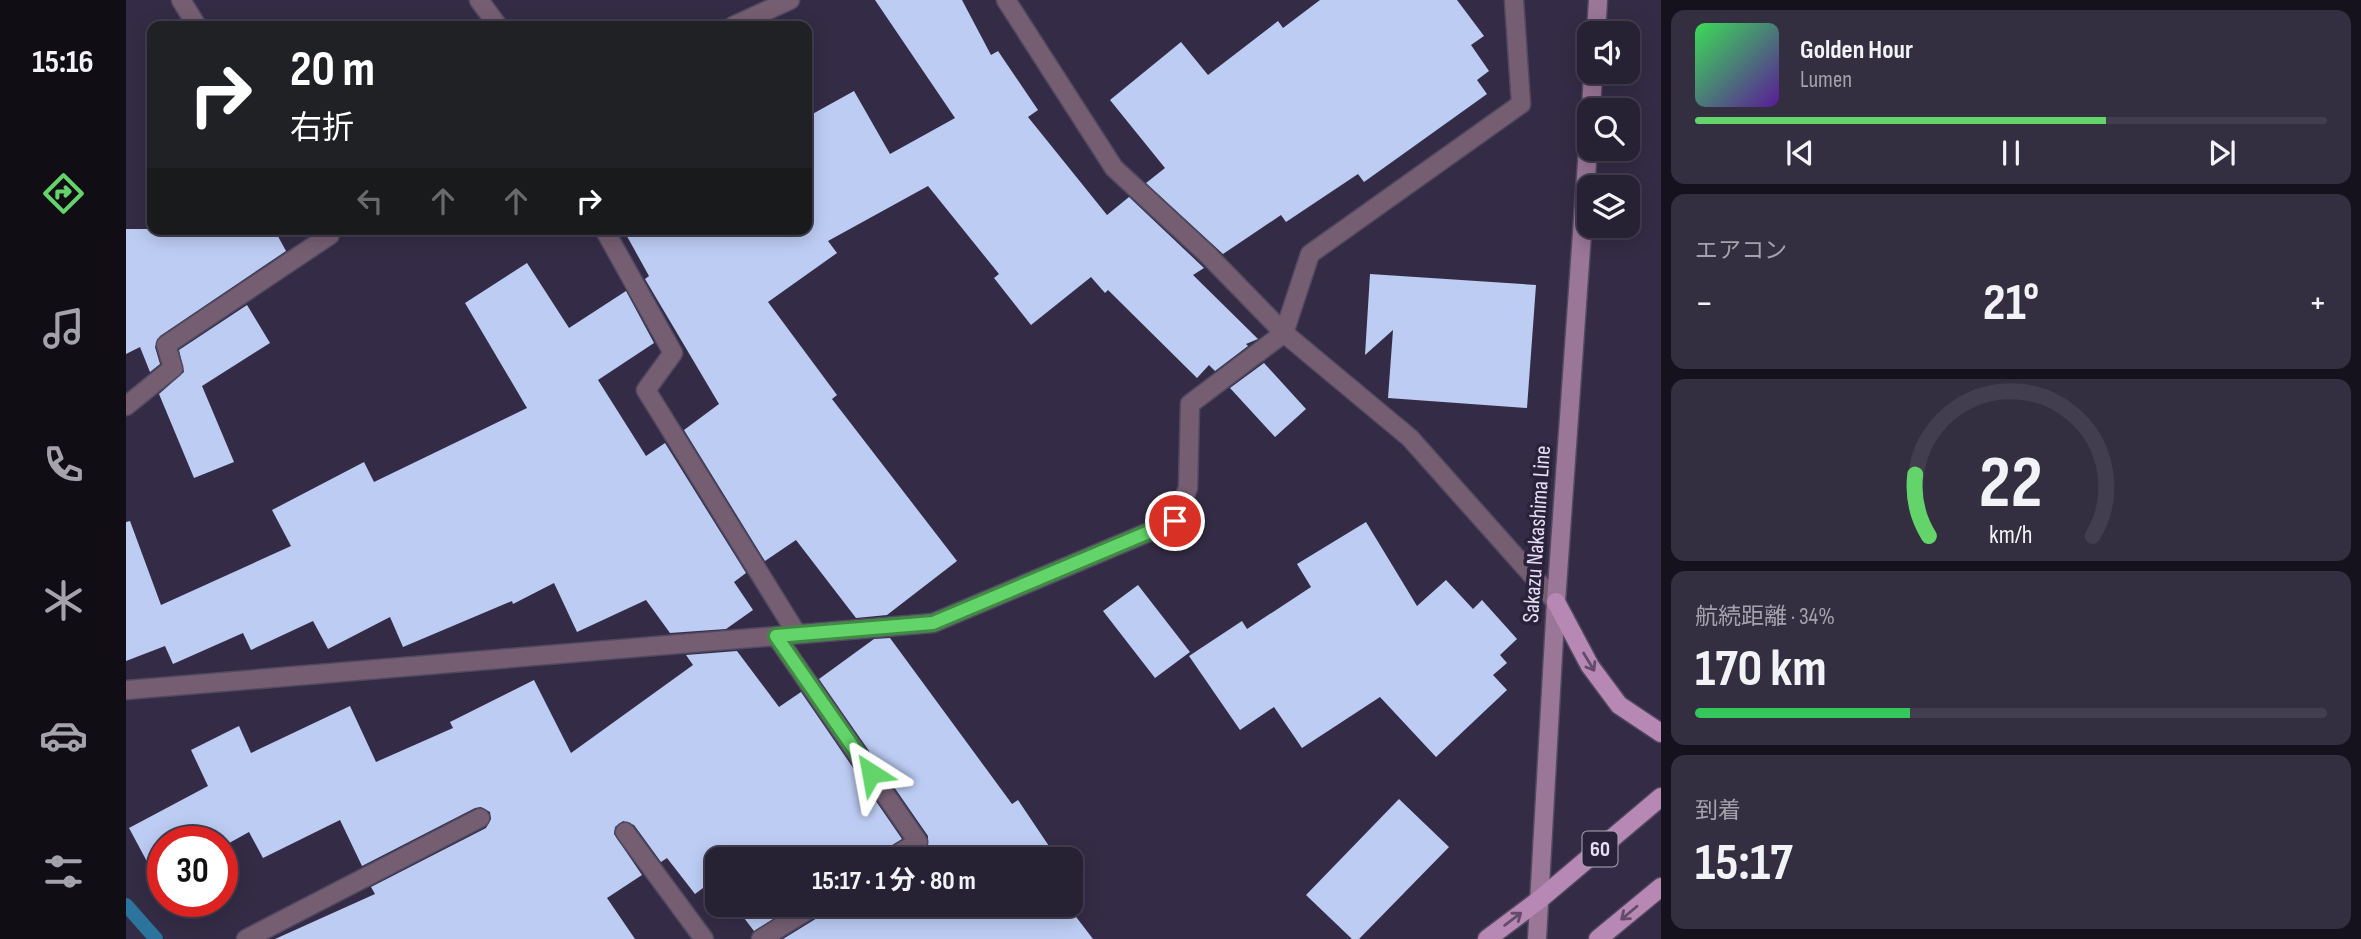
<!DOCTYPE html>
<html lang="ja">
<meta charset="utf-8">
<style>
:root{--surface:#272134;--page:#332e40;--text:#f1f3f6;--muted:#a4a3ac;--line:#433e4f;--accent:#62d469}
body{margin:0;font-family:"Sofia Sans Condensed","Noto Sans JP",sans-serif;background:var(--page);color:var(--text);height:100vh;display:flex;flex-direction:column;font-size:26px;white-space:nowrap}
*{box-sizing:border-box;margin:0}
p{font-size:23px;color:var(--muted)}
.icon{flex:none;width:38px;height:38px;fill:none;stroke:currentColor;stroke-width:2;stroke-linecap:round;stroke-linejoin:round}
.map{position:relative;flex:1;overflow:hidden}
.drawer{display:flex;flex-direction:column;gap:10px;padding:10px;background:#15121d;width:700px}
.drawer>*{flex:none}
.hud{position:absolute;left:21px;top:21px;width:665px;height:214px;border-radius:14px;box-shadow:0 4px 18px #0003,0 0 0 2px var(--line);background:#202124;color:#fff;overflow:hidden}
.fabs{position:absolute;left:1451px;top:21px;display:grid;gap:14px}
.fabs a{display:grid;place-items:center;width:63px;height:63px;border-radius:14px;background:var(--surface);box-shadow:0 4px 18px #0003,0 0 0 2px var(--line);font-size:35px}
.speed{position:absolute;left:21px;top:826px;display:flex;gap:14px;font-size:35px;font-weight:700;text-align:center}
.speed>*{display:grid;place-content:center;width:91px;height:91px;border-radius:50%;background:var(--surface);box-shadow:0 4px 18px #0003,0 0 0 2px var(--line);line-height:1}
.speed .limit{border:10px solid #d22;background:#fff;color:#111}
.pin{position:absolute;display:grid;place-items:center;width:60px;height:60px;color:#fff;margin:-30px;border:4px solid #fff;border-radius:50%;box-shadow:0 2px 7px #0007}
.me{position:absolute;width:77px;margin:-38px;rotate:326deg;stroke-linejoin:round;filter:drop-shadow(0 0 5px #0008)}
.turn{display:flex;align-items:center;gap:24px;height:147px;padding:0 28px;font-size:32px}
.turn .icon{width:91px;height:91px;stroke-width:2.5}
.turn b{display:block;font-size:49px;line-height:60px}
.lanes{display:flex;align-items:center;height:66px;padding:0 28px;background:#0003;justify-content:center;gap:35px;direction:ltr}
.lanes .off{opacity:.35}
.big{font-size:52px;font-weight:700;line-height:1.1}
.drawer .widget{flex:1;display:flex;flex-direction:column;justify-content:center;gap:10px;min-width:0;padding:0 24px;border-radius:14px;background:var(--page)}
.drawer .dial{align-items:center;gap:0}
.dial svg{height:182px;overflow:visible;fill:none;stroke:var(--line);stroke-width:7;stroke-linecap:round;text-anchor:middle}
.dial text{fill:var(--text);stroke:none}
.song{display:flex;align-items:center;gap:21px}
.cover{width:84px;height:84px;border-radius:10px;background:linear-gradient(135deg,hsl(130 70% 55%),hsl(270 70% 35%))}
.played{height:7px;border-radius:4px;background:linear-gradient(90deg,var(--accent) 65%,var(--line) 65%)}
.keys{display:flex;justify-content:space-around;direction:ltr}
.heat{display:flex;justify-content:space-between;align-items:center;font-size:38px;direction:ltr}
.charge{height:10px;border-radius:5px;background:linear-gradient(90deg,#34c759 34%,var(--line) 0)}
.trip{position:absolute;left:579px;top:847px;width:378px;height:70px;border-radius:14px;background:var(--surface);box-shadow:0 4px 18px #0003,0 0 0 2px var(--line);font-weight:700;line-height:70px;text-align:center}
main{display:flex;flex:1;min-height:0}
.tab-bar{display:flex;flex-direction:column;width:126px;justify-content:space-around;align-items:center;background:#100d15;color:var(--muted)}
.tab-bar .icon{width:49px;height:49px}
.tab-bar .on{color:var(--accent)}
.tab-bar b{font-size:32px;color:var(--text)}
.map>svg:first-child{display:block}
.lines{fill:none;stroke-linecap:round;stroke-linejoin:round}
.stream{stroke:#2a749d;stroke-width:14}
.building{fill:#bcccf3}
.street-casing{stroke:#504961;stroke-width:21}
.secondary-casing{stroke:#504961;stroke-width:21}
.primary-casing{stroke:#504961;stroke-width:21}
.street{stroke:#755e72;stroke-width:18}
.secondary{stroke:#9a7697;stroke-width:18}
.primary{stroke:#b788b3;stroke-width:18}
.oneway{stroke:#624b6b}
.route-casing{stroke:#408a44;stroke-width:18}
.route{stroke:#62d469;stroke-width:12}
.labels{text-anchor:middle;stroke-width:7;stroke-linejoin:round;paint-order:stroke}
.shield{fill:#2a223b;stroke:#ada7ba;stroke-width:2}
.shield-label{font-size:21px;font-weight:bold;fill:#e5e0f1}
.street-label{font-size:23px;fill:#e5e0f1;stroke:#2a223b}
</style>
<main>
<nav class="tab-bar">
<b>15:16</b>
<svg class="icon on" aria-label="directions" viewBox="0 0 24 24"><path d="M12 3l9 9-9 9-9-9zM9 14v-3h6M13 9l2 2-2 2"/></svg>
<svg class="icon" aria-label="music" viewBox="0 0 24 24"><path d="M9 18V5l10-2v13"/><circle cx="6" cy="18" r="3"/><circle cx="16" cy="16" r="3"/></svg>
<svg class="icon" aria-label="phone" viewBox="0 0 24 24"><path d="M5 4h4l2 5-3 2q2 4 5 5l2-3 5 2v4C11 20 4 13 5 4z"/></svg>
<svg class="icon" aria-label="climate" viewBox="0 0 24 24"><path d="M12 3v18M4 7l16 10M4 17L20 7"/></svg>
<svg class="icon" aria-label="car" viewBox="0 0 24 24"><path d="M5 17H2v-5l4-1 3-4h7l3 4 3 1v5h-3M9 17h6M6 11h13"/><circle cx="7" cy="17" r="2"/><circle cx="17" cy="17" r="2"/></svg>
<svg class="icon" aria-label="filters" viewBox="0 0 24 24"><path d="M4 7h16M4 17h16"/><circle cx="9" cy="7" r="2"/><circle cx="15" cy="17" r="2"/></svg>
</nav>
<div class="map">
<svg width="1535" height="939" viewBox="0 0 1535 939">
<rect width="100%" height="100%" fill="#342c46"/>
<g class="lines">
<path class="stream" d="M0,905L30,939"/>
</g>
<path class="building" d="M749,0H836L865,55L872,51L912,110L902,117L981,215L1003,197L1078,268L1067,275L1132,339L1120,344L1122,346L1089,371L1083,365L1071,378L982,290L979,293L965,277L905,325L868,278L873,274L802,186L702,241L711,253L642,302L711,395L706,399L831,561L761,615L730,618L670,540L639,561L558,430L593,404L519,279L523,276L497,229H681V117L728,91L764,154L829,118Z
M1194,0H1331L1358,36L1345,45L1363,71L1351,80L1361,94L1238,182L1232,174L1160,222L1155,215L1097,254L1020,183L1039,168L984,100L1055,42L1082,75L1152,21L1157,28Z
M0,229H148L160,251L34,336L29,347L34,364L24,372L14,347L0,354Z
M401,263L443,328L500,291L528,343L472,380L520,456L539,443L620,573L608,582L627,610L600,629L544,633L520,600L451,632L428,583L387,604L386,601L277,647L264,617L202,649L187,621L125,650L117,633L47,664L39,646L0,661V522L4,521L35,605L165,546L146,510L238,462L248,482L401,408L339,303Z
M1244,274L1410,285L1401,408L1262,398L1267,330L1239,355Z
M121,305L144,343L76,386L108,462L68,478L33,394L58,372L53,350Z
M1138,363L1180,409L1149,437L1104,388Z
M1240,522L1291,606L1320,580L1347,609L1356,600L1391,639L1374,655L1381,663L1367,675L1381,690L1310,757L1254,697L1176,748L1148,707L1114,730L1063,656L1116,621L1121,629L1185,587L1171,564Z
M1012,585L1064,652L1029,678L977,611Z
M764,638L886,804L892,800L929,855L923,859H786L802,848V836L693,679L748,639Z
M611,651L653,707L675,692L776,839L758,850L753,859H592V882L589,879L569,894L541,858L535,862L508,825L497,821L489,827L488,834L516,875L481,898L509,939H149L249,894L245,887L360,828L365,819L364,812L355,807L349,808L236,866L214,820L137,858L123,832L96,847V842H37V879L32,882L3,828L82,786L65,750L113,726L125,753L224,706L250,762L327,728L324,722L408,680L445,753L567,665L560,655Z
M1273,799L1323,847L1233,939H1226L1180,895Z
M608,905H669L628,931Z
M701,905H941L967,939H657L696,915Z"/>
<g class="lines">
<g class="street-casing">
<path id="street" d="M55,0L71,26
M353,0L372,26
M880,0L988,168L1081,254L1158,333L1284,438L1430,602
M607,26L664,0
M478,229L547,353L520,390L671,634
M0,406L47,368L40,345L204,235L200,229
M650,636L792,842L764,859
M0,690L807,623L1049,521L1062,488L1064,404L1158,333L1184,254L1395,104L1388,0
M499,832L578,939
M120,939L354,818
M635,939L690,905"/>
</g>
<g class="secondary-casing">
<path id="secondary" d="M1470,33L1472,0
M1465,110L1467,72
M1411,939L1430,602L1463,134"/>
</g>
<g class="primary-casing">
<path id="primary" d="M1430,602L1464,666L1493,705L1535,733
M1361,939L1413,900L1535,797
M1472,939L1535,887"/>
</g>
<use href="#street" class="street"/>
<use href="#secondary" class="secondary"/>
<use href="#primary" class="primary"/>
</g>
<defs><path id="oneway-shaft" d="M-6 0H5M1.5-3L5.5 0L1.5 3" fill="none" stroke-width="1.6" stroke-linecap="round" stroke-linejoin="round" transform="scale(1.75)"/></defs>
<g class="oneway">
<use href="#oneway-shaft" transform="translate(1463 662) rotate(59)"/>
<use href="#oneway-shaft" transform="translate(1503 913) rotate(140)"/>
<use href="#oneway-shaft" transform="translate(1387 919) rotate(-37)"/>
</g>
<g class="lines">
<g class="route-casing">
<path id="route" d="M745,773L650,636L807,623L1049,521"/>
</g>
<use href="#route" class="route"/>
</g>
<g class="labels">
<rect class="shield" x="1456.5" y="831.5" width="35" height="35" rx="5"/>
<g class="shield-label">
<text x="1474" y="856">60</text>
</g>
<g class="street-label">
<text transform="translate(1410 534) rotate(-86)" y="8">Sakazu Nakashima Line</text>
</g>
</g>
</svg>
<div class="fabs">
<a><svg class="icon" aria-label="sound" viewBox="0 0 24 24"><path d="M4 9h4l5-4v14l-5-4H4zM17 9q2 3 0 6"/></svg></a>
<a><svg class="icon" aria-label="search" viewBox="0 0 24 24"><circle cx="10" cy="10" r="6"/><path d="M15 15l6 6"/></svg></a>
<a><svg class="icon" aria-label="layers" viewBox="0 0 24 24"><path d="M12 4l9 5-9 5-9-5zM3 14l9 5 9-5"/></svg></a>
</div>
<div class="speed"><div class="limit">30</div></div>
<div class="pin" style="left:1049px;top:521px;background:#d93025"><svg class="icon" aria-label="arrive" viewBox="0 0 24 24"><path d="M6 21V4h12l-3 4 3 4H6"/></svg></div>
<svg class="me" style="left:745px;top:773px" viewBox="-20 -20 40 40"><path d="M0-17L14 15 0 8-14 15z" fill="#62d469" stroke="#fff" stroke-width="4"/></svg>
<div class="trip">15:17 · 1 分 · 80 m</div>
<div class="hud">
<div class="turn"><svg class="icon" aria-label="right" viewBox="0 0 24 24"><path d="M7 20v-9h11M14 6l5 5-5 5"/></svg><div><b>20 m</b>右折</div></div>
<div class="lanes"><svg class="icon off" aria-label="left" viewBox="0 0 24 24"><path d="M17 20v-9H6M10 6l-5 5 5 5"/></svg><svg class="icon off" aria-label="ahead" viewBox="0 0 24 24"><path d="M12 20V5M6 11l6-6 6 6"/></svg><svg class="icon off" aria-label="ahead" viewBox="0 0 24 24"><path d="M12 20V5M6 11l6-6 6 6"/></svg><svg class="icon" aria-label="right" viewBox="0 0 24 24"><path d="M7 20v-9h11M14 6l5 5-5 5"/></svg></div>
</div>
</div>
<section class="drawer">
<div class="widget">
<div class="song"><i class="cover"></i><div><b>Golden Hour</b><p>Lumen</p></div></div>
<div class="played"></div>
<div class="keys"><svg class="icon" aria-label="previous" viewBox="0 0 24 24"><path d="M18 5L8 12l10 7zM5 5v14"/></svg><svg class="icon" aria-label="pause" viewBox="0 0 24 24"><path d="M8 5v14M16 5v14"/></svg><svg class="icon" aria-label="next" viewBox="0 0 24 24"><path d="M6 5l10 7-10 7zM19 5v14"/></svg></div>
</div>
<div class="widget"><p>エアコン</p>
<div class="heat"><a>−</a><b class="big">21°</b><a>+</a></div>
</div>
<div class="widget dial"><svg viewBox="0 0 100 80">
<path d="M14 69A42 42 0 1 1 86 69"/>
<path d="M14 69A42 42 0 0 1 8 42" stroke="#62d469"/>
<text x="50" y="56" font-size="32" font-weight="700">22</text>
<text x="50" y="72" font-size="11">km/h</text>
</svg></div>
<div class="widget"><p>航続距離 · 34%</p><b class="big">170 km</b><div class="charge"></div></div>
<div class="widget"><p>到着</p><b class="big">15:17</b></div>
</section>
</main>
